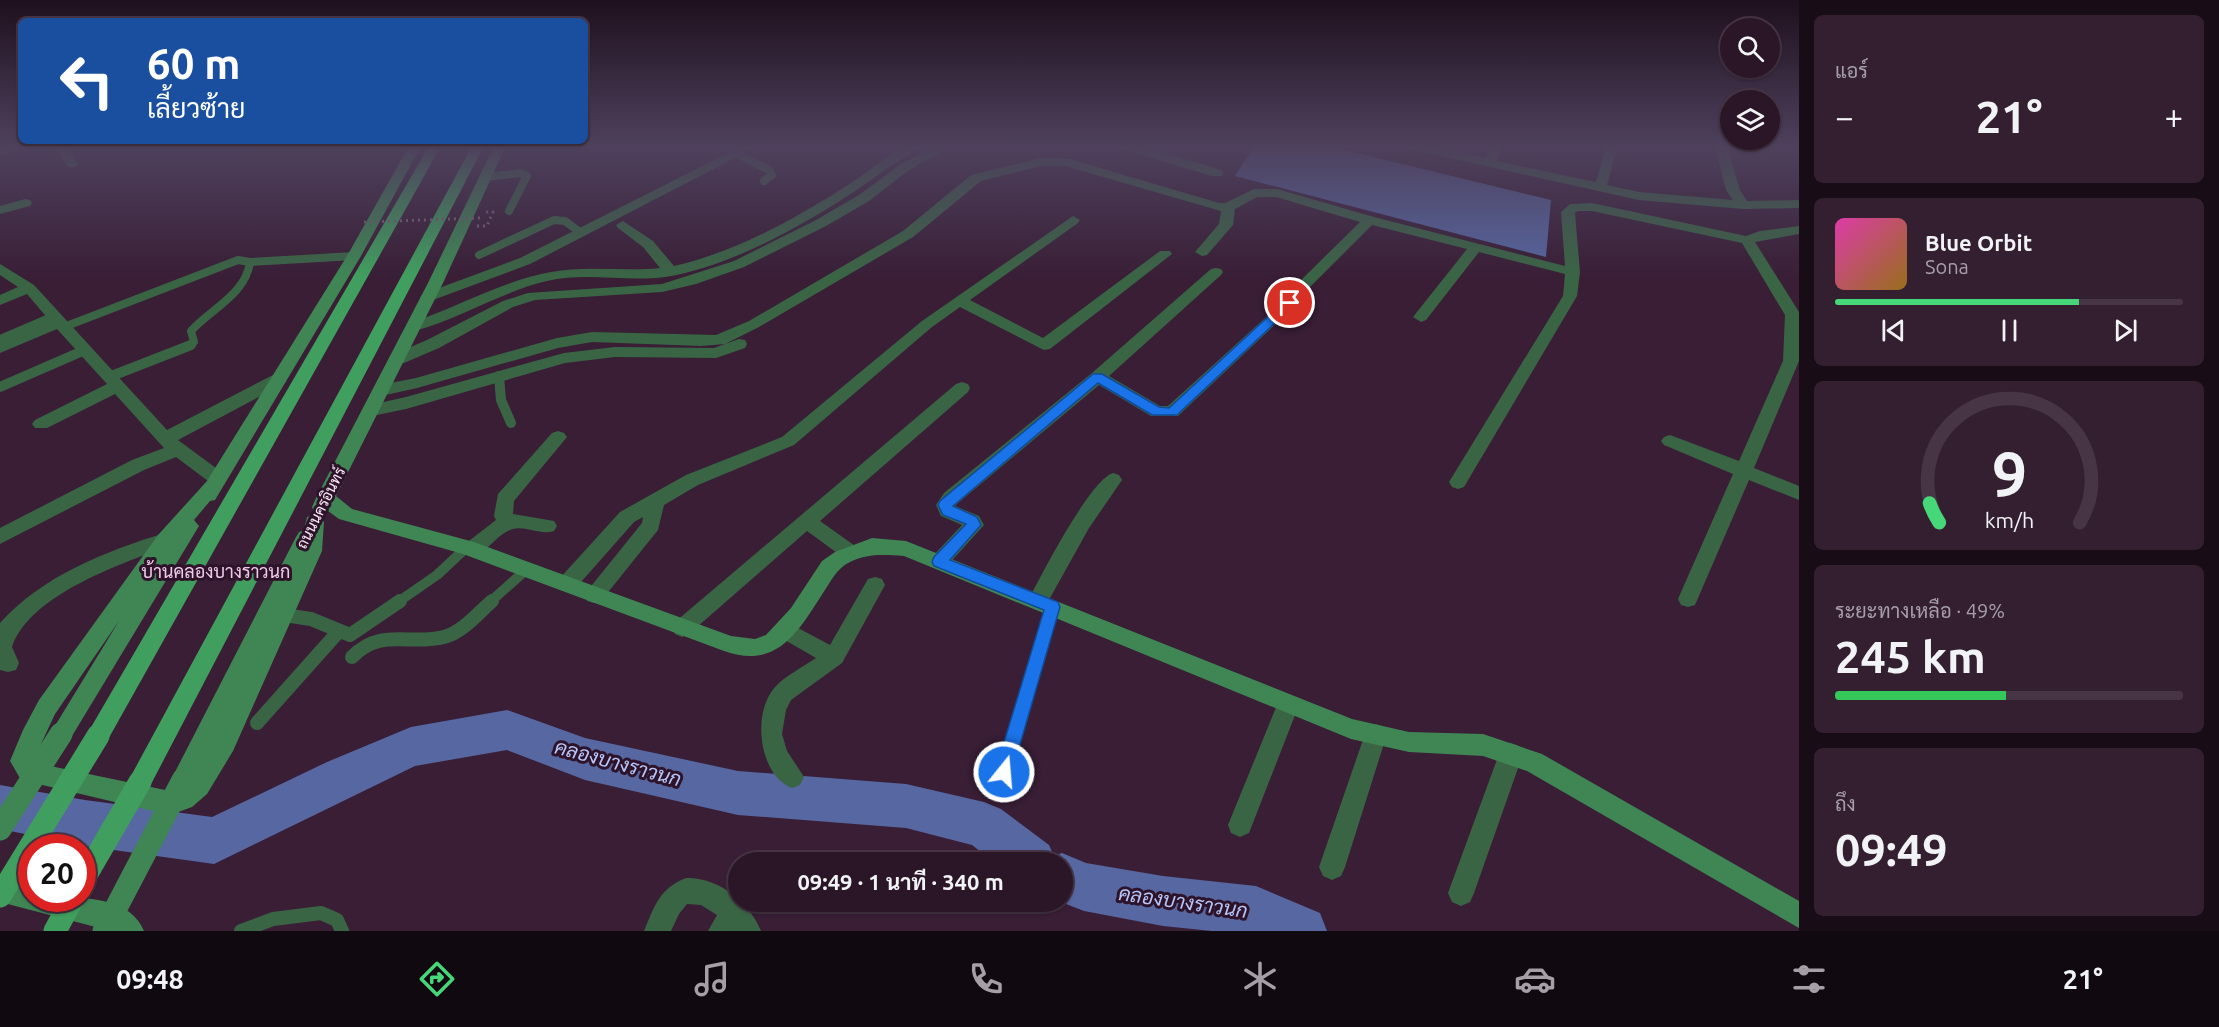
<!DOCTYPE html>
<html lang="th">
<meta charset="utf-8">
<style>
:root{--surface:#2b1628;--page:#331f30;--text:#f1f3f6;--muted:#a69fa8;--line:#473545;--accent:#46d779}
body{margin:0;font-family:Ubuntu,Sarabun,sans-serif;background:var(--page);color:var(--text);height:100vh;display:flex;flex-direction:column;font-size:22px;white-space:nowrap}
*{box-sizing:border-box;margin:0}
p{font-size:20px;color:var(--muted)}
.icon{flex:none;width:33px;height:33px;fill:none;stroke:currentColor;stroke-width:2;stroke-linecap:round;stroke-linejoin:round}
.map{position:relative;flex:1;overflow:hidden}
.details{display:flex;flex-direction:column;gap:15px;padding:15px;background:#180c16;width:420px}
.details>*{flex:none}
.top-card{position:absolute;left:18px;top:18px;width:570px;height:126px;border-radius:9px;box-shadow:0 2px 4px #0004,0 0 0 2px var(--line);background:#1a4fa0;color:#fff;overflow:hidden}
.buttons{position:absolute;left:1720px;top:18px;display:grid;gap:12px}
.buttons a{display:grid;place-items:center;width:60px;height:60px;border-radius:50%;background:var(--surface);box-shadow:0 2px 4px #0004,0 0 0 2px var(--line);font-size:30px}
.speed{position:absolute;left:18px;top:834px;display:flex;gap:12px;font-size:30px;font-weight:700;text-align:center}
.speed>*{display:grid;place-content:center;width:78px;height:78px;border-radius:50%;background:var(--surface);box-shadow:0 2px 4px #0004,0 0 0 2px var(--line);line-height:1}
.speed .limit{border:9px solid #d22;background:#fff;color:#111}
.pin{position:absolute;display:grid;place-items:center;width:51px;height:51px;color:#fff;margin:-26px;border:3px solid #fff;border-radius:50%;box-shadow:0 2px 6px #0007}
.me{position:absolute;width:66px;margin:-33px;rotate:17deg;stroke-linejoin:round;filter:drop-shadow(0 0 4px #0008)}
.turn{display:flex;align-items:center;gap:21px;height:126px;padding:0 30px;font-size:27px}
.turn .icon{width:78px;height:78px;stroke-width:2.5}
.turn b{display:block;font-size:42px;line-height:51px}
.big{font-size:45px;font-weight:700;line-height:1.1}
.details .widget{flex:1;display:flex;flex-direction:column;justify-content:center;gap:9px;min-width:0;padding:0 21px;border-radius:9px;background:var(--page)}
.details .dial{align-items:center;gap:0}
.dial svg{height:156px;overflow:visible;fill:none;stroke:var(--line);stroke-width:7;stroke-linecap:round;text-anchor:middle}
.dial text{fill:var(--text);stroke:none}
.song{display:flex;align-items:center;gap:18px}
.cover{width:72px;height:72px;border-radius:9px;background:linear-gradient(135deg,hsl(320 70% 55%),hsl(40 70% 35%))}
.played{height:6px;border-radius:3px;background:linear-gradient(90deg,var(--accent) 70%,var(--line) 70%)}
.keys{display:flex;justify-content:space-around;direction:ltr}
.heat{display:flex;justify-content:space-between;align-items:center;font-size:33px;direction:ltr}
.charge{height:9px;border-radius:4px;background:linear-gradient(90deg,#34c759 49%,var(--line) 0)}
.trip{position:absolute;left:728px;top:852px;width:345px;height:60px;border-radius:30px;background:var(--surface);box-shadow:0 2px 4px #0004,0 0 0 2px var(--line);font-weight:700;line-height:60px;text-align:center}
.tab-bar{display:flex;height:96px;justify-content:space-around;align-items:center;background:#110910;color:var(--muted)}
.tab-bar .icon{width:42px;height:42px}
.tab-bar .selected{color:var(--accent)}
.tab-bar b{font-size:27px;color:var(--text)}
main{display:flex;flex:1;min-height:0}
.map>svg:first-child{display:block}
.water{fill:#5767a2}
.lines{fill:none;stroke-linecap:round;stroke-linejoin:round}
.river{fill:#5767a2;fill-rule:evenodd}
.path{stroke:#7b6378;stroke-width:3;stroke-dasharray:2 4;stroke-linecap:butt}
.lane-far2{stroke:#3a6545;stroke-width:8}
.lane-far1{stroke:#3a6545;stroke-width:10}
.lane{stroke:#3a6545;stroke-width:14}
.street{fill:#3a6545;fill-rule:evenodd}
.secondary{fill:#3f8654;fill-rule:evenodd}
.primary{fill:#409f5e;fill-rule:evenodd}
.path-bridge{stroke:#7b6378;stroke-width:3;stroke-dasharray:2 4;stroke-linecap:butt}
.secondary-bridge{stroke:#3f8654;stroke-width:23}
.primary-bridge{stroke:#409f5e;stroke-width:23}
.route{fill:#1a73e8;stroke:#114b97;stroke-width:1.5}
.labels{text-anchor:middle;stroke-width:6;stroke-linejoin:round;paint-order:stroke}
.street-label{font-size:15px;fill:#fceaf9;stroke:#2e142b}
.quarter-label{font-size:18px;fill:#f0ccea;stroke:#2e142b}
.near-water-label{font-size:20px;font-style:italic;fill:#b7c7fb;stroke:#2e142b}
</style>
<main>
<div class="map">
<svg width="1799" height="931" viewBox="0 0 1799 931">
<rect width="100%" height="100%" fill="#391e36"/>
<path class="water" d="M1254,146H1328L1551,200L1546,257L1235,176Z"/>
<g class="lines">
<path class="river" d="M507,710L585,738L738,771L906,784L984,802L1001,809L1049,845L1054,856L1062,853L1086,863L1163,876L1256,886L1320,913L1327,931H1212L1163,926L1084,911L1061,902L1062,862H994L972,845L906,828L738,815L585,780L507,750L415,766L214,864L85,846L0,829V785L85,800L212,817L327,762L411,727Z"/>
<path class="path" d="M477,226H487L493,212H484"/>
<path class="lane-far2" d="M737,154L769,170L772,175L764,181
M486,177L520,173L527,176L509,211
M479,255L554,220L565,221L581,233
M250,262L354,256
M64,327L238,260L250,262C246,294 211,309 191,331L194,342L189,346
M0,339L54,316"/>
<path class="lane-far1" d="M499,376L501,400L511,423
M109,377L191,345
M0,387L85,350
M398,602L437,575L467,547
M490,602L527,569"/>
<path class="lane" d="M284,615L311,619L350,635L400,601
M352,657C382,627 409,646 444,637C463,632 478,613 492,601
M257,723L339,631
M1004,773L1052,607
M241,931L273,919L321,913L337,920L342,931"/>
<path class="street" d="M23,146L21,149L0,155V147Z
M55,146H67L78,164L76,167H68Z
M742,146H758L530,264L433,300H423L420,297L423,294L520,258Z
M904,146H919C911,155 899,160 889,167C830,211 738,266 665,277C626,282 585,272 547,281C500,292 460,319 414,331L406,326L409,323C457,308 501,281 551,272C587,265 624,272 660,268L643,247L618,228L616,225L623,221L653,241L674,266C735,252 795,219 848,185C867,173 884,158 904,146Z
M936,146H952L909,170L869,201L826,226L744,267L696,284L662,292L535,300L513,307L439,348L404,363H392L390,359L392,355L427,340L503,301L528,293L662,284L734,261L816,220L859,195L901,164Z
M1120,146H1140L1222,170L1223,173L1222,176H1212L1122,149Z
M1408,146H1431L1486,158L1490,146H1502L1497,161L1596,182L1606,146H1618L1607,185L1639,192L1733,200L1726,190L1715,146H1727L1740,190L1747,201L1799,200V208L1743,209L1639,200L1414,150Z
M1041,158L1070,159L1219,203H1225L1254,189H1277L1374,217L1565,266L1561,212L1570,204L1592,203L1746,236L1760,231L1799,226V234L1755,242L1799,312V361L1754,468L1799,486V500L1749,480L1695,605L1688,607L1681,605L1678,599L1733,474L1664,445L1661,441L1664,437L1670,435L1739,461L1783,361L1785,315L1742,243L1592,211H1578L1575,213L1580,272L1577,296L1464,487L1458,489L1452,487L1449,482L1563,296L1565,274L1479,252L1426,320L1421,322L1413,317L1467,249L1372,225L1308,289L1303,290L1296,286L1298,283L1360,222L1276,197H1257L1235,209L1233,225L1207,255L1202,256L1195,252L1219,224L1221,211L1065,166H1041L981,181L913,237L759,327L725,344L701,346L592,342L558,348L417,388L381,396L375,394L373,390L375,386L416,378L557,338L592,332L716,335L749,321L903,231L971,175Z
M25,199L30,200L32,203L30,206L0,214V206Z
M1073,216L1080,220L1078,223L970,300L1043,338L1160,251H1170L1172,254L1050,349L1044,350L960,307L932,327L794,445L698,485L664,505L658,530L601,601L594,603L587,601L584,595L642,523L643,517L634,522L574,590L567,592L560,590L557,584L560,578L620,512L686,475L782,437L922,321Z
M0,264L34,285L167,430L273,375H285L287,379L285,383L178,440L224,474L227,479L224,484L218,486L212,484L176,457L144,470L0,544V528L132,460L164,448L115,394L47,428H35L32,424L35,420L107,384L57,329L0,353V342L50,321L27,294L0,305V295L18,287L0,275Z
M1216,268L1221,269L1223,272L1221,275L1109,376L1160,406H1168L1285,300H1295L1298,303L1178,416H1151L1099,385L958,503L955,506L979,516L984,525L946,567L939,570L932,567L929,562L932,557L962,525L941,516L936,505L944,493L1092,373L1211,269Z
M739,339L745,340L747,344L745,348L716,358L615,357L565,363L406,409L372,416L366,414L363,410L366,406L406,397L564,353L615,347L714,348Z
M962,382L968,384L970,388L968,392L820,521L858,548L861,553L858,558L851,561L844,558L807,531L689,634L682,637L675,634L672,628L675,622L956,384Z
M558,431L564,433L567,437L514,501L513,514L554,521L557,526L554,531C539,536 522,523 508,531C493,538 483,560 465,554L462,549L465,544L496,520L494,516L498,494L552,433Z
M1113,473L1119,475L1122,480L1089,528L1045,607L1038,609L1031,607L1028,601C1040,577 1090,480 1113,473Z
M165,533L172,535L175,540L172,545C123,563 30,594 12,647L19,663L16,670L8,672L0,670V623C42,576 106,551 165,533Z
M875,577L882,579L885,585L842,663L791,700L786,710L782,734L787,751L804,777L800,785L792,788C758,775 751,710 777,685C787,675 803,667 816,658L778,636L775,630L778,624L785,621L830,645L868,579Z
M1288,695L1296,698L1299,705L1249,833L1240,837L1231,833L1228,825L1277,705L1280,698Z
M1376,724L1384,727L1387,734L1345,867L1341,876L1332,880L1323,876L1319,867L1365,734L1368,727Z
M1511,743L1519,746L1523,754L1474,893L1470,902L1461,906L1452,902L1448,893L1499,754L1503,746Z
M686,878C719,877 750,903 761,931H708L717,915L701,905L687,904L679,914L671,931H644C655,905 659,889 686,878Z"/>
<path class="secondary" d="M409,146H421L361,256L215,500L210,501L194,520L199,526L196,531L69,741L61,744L53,741L50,734L119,621L55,714L34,759L36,763L170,791L177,789L171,780L175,772L296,537L299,532L304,530L307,517L314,515L321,517L324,522L322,551L233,751L207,794L192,807L170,815L21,780L10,761L23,730L39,700L158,535L207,481L347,256Z
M494,146H506L443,283L336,496L352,509L474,542L731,636L755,639L766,635L791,608L822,561L835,552L872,538L906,541L1352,719L1409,732L1483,734L1542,754L1799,901V928L1527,771L1483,756L1409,752L1351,739L904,556C884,555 869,553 850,562C837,568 831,581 823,593C798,632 777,670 724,651L463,554L339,519L328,511L321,514L314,512L312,507L316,498L428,283Z
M0,876L32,884V898C66,898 128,891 144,931H111L0,902Z"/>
<path class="primary" d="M429,146H441L106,743L98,746L90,743L87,736L90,729Z
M472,146H484L148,790L140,793L132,790L128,782L132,774Z"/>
<path class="path-bridge" d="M364,222L481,218"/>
<path class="secondary-bridge" d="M0,829L61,734
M104,931L183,780"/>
<path class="primary-bridge" d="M82,882L140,782
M0,896L98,736
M55,931L73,898"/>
</g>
<linearGradient id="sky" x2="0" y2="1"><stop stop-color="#1f101e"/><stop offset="0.53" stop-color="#4e415d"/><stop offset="1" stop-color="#4e415d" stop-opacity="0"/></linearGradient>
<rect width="1799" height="277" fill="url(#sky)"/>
<path class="route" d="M1290,299L1296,303L1294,305L1177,415H1152L1098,383L953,506L977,517L981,525L950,560L1058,602L1060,607L1012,772L1010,778L1004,781L997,778L995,772L1044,610L934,566L932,562L934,557L966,524L943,515L938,505L940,501L1093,374H1102L1159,407L1169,408L1286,300Z"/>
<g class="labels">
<g class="street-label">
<text transform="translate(321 508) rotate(-63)" y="5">ถนนนครอินทร์</text>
</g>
<g class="quarter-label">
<text x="216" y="578">บ้านคลองบางราวนก</text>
</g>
<g class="near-water-label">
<text transform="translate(618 763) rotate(15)" y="7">คลองบางราวนก</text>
<text transform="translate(1183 902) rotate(8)" y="7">คลองบางราวนก</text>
</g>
</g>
</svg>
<div class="buttons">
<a><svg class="icon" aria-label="search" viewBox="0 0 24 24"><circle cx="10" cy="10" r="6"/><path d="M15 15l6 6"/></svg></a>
<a><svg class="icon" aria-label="layers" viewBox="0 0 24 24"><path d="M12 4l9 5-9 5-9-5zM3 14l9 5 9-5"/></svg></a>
</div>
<div class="speed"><div class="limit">20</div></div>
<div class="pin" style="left:1290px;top:303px;background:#d93025"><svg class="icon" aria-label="arrive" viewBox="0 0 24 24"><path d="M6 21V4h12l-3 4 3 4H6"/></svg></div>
<svg class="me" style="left:1004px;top:772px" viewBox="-20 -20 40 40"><circle r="17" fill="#1a73e8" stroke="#fff" stroke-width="3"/><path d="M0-11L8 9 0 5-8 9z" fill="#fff"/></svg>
<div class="trip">09:49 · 1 นาที · 340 m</div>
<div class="top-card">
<div class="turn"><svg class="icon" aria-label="left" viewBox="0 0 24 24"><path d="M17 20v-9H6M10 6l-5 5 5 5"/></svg><div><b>60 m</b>เลี้ยวซ้าย</div></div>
</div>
</div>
<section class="details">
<div class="widget"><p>แอร์</p>
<div class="heat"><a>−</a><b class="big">21°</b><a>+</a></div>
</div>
<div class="widget">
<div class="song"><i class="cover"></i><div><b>Blue Orbit</b><p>Sona</p></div></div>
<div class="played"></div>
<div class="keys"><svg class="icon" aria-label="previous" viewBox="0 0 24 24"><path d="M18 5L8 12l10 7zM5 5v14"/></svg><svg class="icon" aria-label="pause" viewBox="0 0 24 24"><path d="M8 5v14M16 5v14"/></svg><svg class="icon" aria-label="next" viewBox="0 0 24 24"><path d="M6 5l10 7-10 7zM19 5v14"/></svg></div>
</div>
<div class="widget dial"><svg viewBox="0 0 100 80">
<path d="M14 69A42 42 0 1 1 86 69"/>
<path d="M14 69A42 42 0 0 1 9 59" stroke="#46d779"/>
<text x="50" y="56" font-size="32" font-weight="700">9</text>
<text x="50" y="72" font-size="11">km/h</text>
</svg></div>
<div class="widget"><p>ระยะทางเหลือ · 49%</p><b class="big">245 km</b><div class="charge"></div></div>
<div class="widget"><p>ถึง</p><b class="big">09:49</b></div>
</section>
</main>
<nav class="tab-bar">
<b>09:48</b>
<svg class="icon selected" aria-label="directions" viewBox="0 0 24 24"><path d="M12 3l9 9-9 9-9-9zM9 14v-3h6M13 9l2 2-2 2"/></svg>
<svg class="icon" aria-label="music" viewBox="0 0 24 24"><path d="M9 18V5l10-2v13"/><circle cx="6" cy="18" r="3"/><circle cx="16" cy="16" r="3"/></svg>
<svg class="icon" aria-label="phone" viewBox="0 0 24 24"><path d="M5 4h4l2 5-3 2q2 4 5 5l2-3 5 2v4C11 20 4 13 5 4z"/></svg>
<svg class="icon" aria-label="climate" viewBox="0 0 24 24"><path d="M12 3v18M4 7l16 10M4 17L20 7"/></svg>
<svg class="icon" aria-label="car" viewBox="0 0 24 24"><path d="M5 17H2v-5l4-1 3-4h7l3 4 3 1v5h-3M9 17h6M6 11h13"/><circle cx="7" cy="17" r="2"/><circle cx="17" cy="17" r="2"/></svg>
<svg class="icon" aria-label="filters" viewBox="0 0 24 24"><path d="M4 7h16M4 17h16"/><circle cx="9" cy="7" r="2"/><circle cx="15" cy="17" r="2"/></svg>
<b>21°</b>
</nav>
